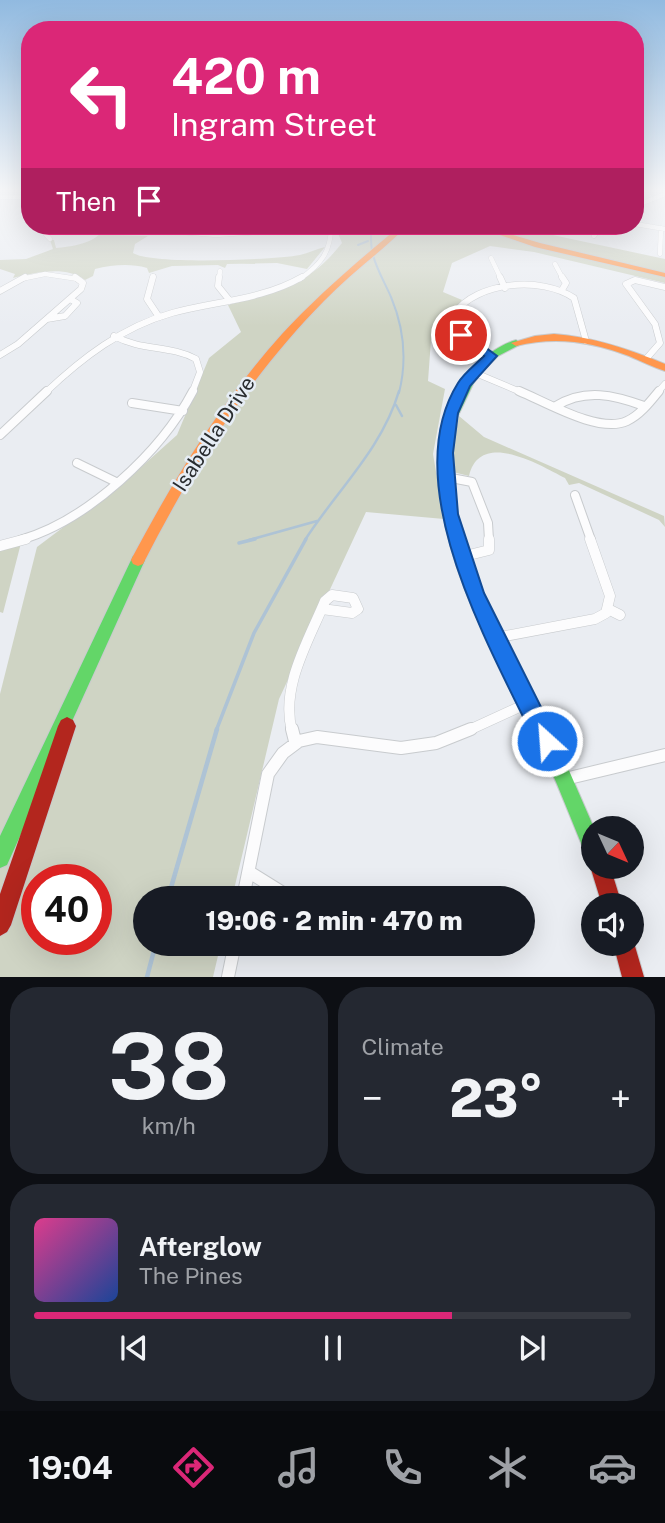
<!DOCTYPE html>
<meta charset="utf-8">
<style>
:root{--surface:#171b24;--page:#242831;--text:#f1f3f6;--muted:#9ea1a6;--line:#363941;--accent:#db2777}
body{margin:0;font-family:"Public Sans",sans-serif;background:var(--page);color:var(--text);height:100vh;display:flex;flex-direction:column;font-size:26px;white-space:nowrap}
*{box-sizing:border-box;margin:0}
p{font-size:23px;color:var(--muted)}
.icon{flex:none;width:38px;height:38px;fill:none;stroke:currentColor;stroke-width:2;stroke-linecap:round;stroke-linejoin:round}
.map{position:relative;height:977px;overflow:hidden}
.drawer{display:flex;flex-direction:column;gap:10px;padding:10px;background:#0d0f14;flex:1}
.drawer>*{flex:none}
.top-card{position:absolute;left:21px;top:21px;width:623px;height:214px;border-radius:28px;box-shadow:0 7px 28px #0002;background:#db2777;color:#fff;overflow:hidden}
.needle{width:46px;rotate:134deg}
.controls{position:absolute;left:581px;top:816px;display:grid;gap:14px}
.controls a{display:grid;place-items:center;width:63px;height:63px;border-radius:50%;background:var(--surface);box-shadow:0 7px 28px #0002;font-size:35px}
.speed{position:absolute;left:21px;top:864px;display:flex;gap:14px;font-size:35px;font-weight:700;text-align:center}
.speed>*{display:grid;place-content:center;width:91px;height:91px;border-radius:50%;background:var(--surface);box-shadow:0 7px 28px #0002;line-height:1}
.speed .limit{border:10px solid #d22;background:#fff;color:#111}
.pin{position:absolute;display:grid;place-items:center;width:60px;height:60px;color:#fff;margin:-30px;border:4px solid #fff;border-radius:50%;box-shadow:0 2px 7px #0007}
.me{position:absolute;width:77px;margin:-38px;rotate:334deg;stroke-linejoin:round;filter:drop-shadow(0 0 5px #0008)}
.turn{display:flex;align-items:center;gap:24px;height:147px;padding:0 35px;font-size:32px}
.turn .icon{width:91px;height:91px;stroke-width:2.5}
.turn b{display:block;font-size:49px;line-height:60px}
.then{display:flex;align-items:center;height:66px;padding:0 35px;background:#0003;gap:14px;font-size:26px}
.big{font-size:52px;font-weight:800;line-height:1.1}
.drawer .tile{flex:1;display:flex;flex-direction:column;justify-content:center;gap:10px;min-width:0;padding:0 24px;border-radius:28px;background:var(--page)}
.drawer .dial{align-items:center;gap:0}
.dial b{font-size:91px;line-height:1}
.song{display:flex;align-items:center;gap:21px}
.cover{width:84px;height:84px;border-radius:10px;background:linear-gradient(135deg,hsl(330 70% 55%),hsl(220 70% 35%))}
.played{height:7px;border-radius:4px;background:linear-gradient(90deg,var(--accent) 70%,var(--line) 70%)}
.keys{display:flex;justify-content:space-around;direction:ltr}
.heat{display:flex;justify-content:space-between;align-items:center;font-size:38px;direction:ltr}
.drawer .tiles{flex:1;display:grid;gap:10px;grid-template-columns:1fr 1fr}
.tile:last-child{grid-column:span 2}
.trip{position:absolute;left:133px;top:886px;width:402px;height:70px;border-radius:35px;background:var(--surface);box-shadow:0 7px 28px #0002;font-weight:800;line-height:70px;text-align:center}
.menu{display:flex;height:112px;justify-content:space-around;align-items:center;background:#090b0e;color:var(--muted)}
.menu .icon{width:49px;height:49px}
.menu .on{color:var(--accent)}
.menu b{font-size:32px;color:var(--text)}
.map>svg:first-child{display:block}
.green{fill:#cfd4c4;fill-rule:evenodd}
.lines{fill:none;stroke-linecap:round;stroke-linejoin:round}
.stream-far3{stroke:#aec3d5;stroke-width:2}
.stream-far2{stroke:#aec3d5;stroke-width:2.5}
.stream-far1{stroke:#aec3d5;stroke-width:3.5}
.stream{stroke:#aec3d5;stroke-width:4.5}
.street-far4-casing{stroke:#c8cbce;stroke-width:5}
.street-far3-casing{stroke:#c8cbce;stroke-width:7}
.street-far2-casing{stroke:#c8cbce;stroke-width:10}
.street-far1-casing{stroke:#c8cbce;stroke-width:11}
.street-casing{stroke:#c8cbce;stroke-width:14}
.fast-casing{stroke:#c8cbce;stroke-width:2}
.slow-casing{stroke:#c8cbce;stroke-width:2}
.jam-casing{stroke:#c8cbce;stroke-width:2}
.street-far4{stroke:#fcfcfd;stroke-width:4.5}
.street-far3{stroke:#fcfcfd;stroke-width:6}
.street-far2{stroke:#fcfcfd;stroke-width:8}
.street-far1{stroke:#fcfcfd;stroke-width:10}
.street{stroke:#fcfcfd;stroke-width:12}
.fast{fill:#63d668;fill-rule:evenodd}
.slow{fill:#ff974d;fill-rule:evenodd}
.jam{fill:#b3261e;fill-rule:evenodd}
.route{fill:#1a73e8;stroke:#114b97;stroke-width:2}
.labels{text-anchor:middle;stroke-width:5;stroke-linejoin:round;paint-order:stroke}
.street-label{font-size:21px;fill:#292c2f;stroke:#e6edf5}
</style>
<div class="map">
<svg width="665" height="977" viewBox="0 0 665 977">
<rect width="100%" height="100%" fill="#eaedf2"/>
<path class="green" d="M335,226H525L534,231L665,259V283L534,252L490,246L452,263L443,292L462,300L452,314L455,331L431,340L428,381L445,389L433,454L444,519L366,512L279,699L232,898H145V943H221L213,977H0V694L37,547L130,477L177,435L209,358L241,332L228,305C278,292 309,285 342,243ZM37,880H96V940H37Z
M104,228L113,235L148,236L135,244L133,253C151,265 273,260 300,255C308,253 317,249 325,247L307,269L277,263L227,264L225,268L218,265L172,266L149,273L147,268C130,263 112,265 95,269L93,276L85,280C65,265 35,273 13,278L15,274L0,269V260L26,259L53,249L50,240H54L56,248C70,247 98,243 104,228Z
M459,416L484,437L664,516L665,527L659,520L579,483L569,485L565,478C540,465 480,429 469,476L453,472L452,451Z
M21,543L3,613L0,612V546Z"/>
<g class="lines">
<path class="stream-far3" d="M372,226C367,255 380,272 391,297C404,328 407,361 399,393
M358,245L368,241"/>
<path class="stream-far2" d="M396,405L402,416
M249,540L317,521
M305,540C337,490 382,449 399,391"/>
<path class="stream-far1" d="M239,543L255,539
M216,731L254,633L306,539"/>
<path class="stream" d="M168,898L217,729
M147,977L156,943"/>
<g class="street-far4-casing">
<path id="street-far4" d="M0,197H30
M635,206L665,194
M635,224L665,229
M38,226L50,239
M154,226L156,230L216,235L332,227
M594,236L601,226
M660,254L661,228
M491,258L501,279
M555,264L563,279
M21,279L45,274L78,279
M152,279L153,276
M219,279L220,271
M300,279C321,264 331,252 331,226"/>
</g>
<g class="street-far3-casing">
<path id="street-far3" d="M153,277L147,299L159,317
M219,277L218,286L230,301
M500,277L505,288
M562,290L566,283L562,277
M0,291L25,277
M47,319L65,316L77,303L70,299
M114,336C142,351 170,345 196,359L200,372L192,393
M0,355L18,344L81,289L83,283L75,277
M491,356L462,336L454,314C477,281 542,276 574,298L586,341
M646,359L660,343L655,324L626,284L635,280L665,287
M473,372L523,393
M45,393C82,358 122,327 172,313C216,301 262,300 302,277
M657,393L665,384"/>
</g>
<g class="street-far2-casing">
<path id="street-far2" d="M519,391C546,402 599,434 627,421C640,415 650,402 659,391
M132,403L183,411
M556,406C585,388 614,395 644,406
M0,435L47,391
M77,463L116,482
M446,477L472,482L488,523L489,540
M575,495L591,540
M20,540C87,521 161,452 193,391"/>
</g>
<g class="street-far1-casing">
<path id="street-far1" d="M0,546L26,539
M461,557L489,550V539
M608,609L620,615
M495,638L595,619L606,613L610,596L590,539
M292,731C280,687 309,640 325,601L332,595L353,598L358,609L352,613L322,609
M467,731L528,703"/>
</g>
<g class="street-casing">
<path id="street" d="M292,729L295,741
M565,779L665,755
M249,872L291,898
M243,898L268,774L283,753L299,741L317,737L401,748L436,743L471,729
M435,943L444,946
M228,977L235,943"/>
</g>
<g class="fast-casing">
<path id="fast" d="M516,340L521,343L519,345L498,356L482,372L473,384L455,422L450,465L456,513L470,561L488,607L557,743L594,828L593,858L586,855C570,817 556,779 538,742C495,654 427,544 441,442C442,435 442,427 444,421C447,411 454,402 458,392C470,369 490,348 516,340Z
M138,554L143,556L145,560L7,865L0,868V836L133,556Z"/>
</g>
<g class="slow-casing">
<path id="slow" d="M400,226H407C381,252 350,274 324,301C248,378 192,468 143,564L138,566L133,564L131,560L133,556C175,477 222,401 282,334C318,295 359,260 400,226Z
M474,226H483L540,243L665,273V277L535,247Z
M554,334C593,337 629,349 665,364V371C653,367 641,361 629,356C592,342 556,336 516,346L511,343L535,336Z"/>
</g>
<g class="jam-casing">
<path id="jam" d="M67,717L73,720L76,726L11,925L7,932L0,936V894L58,726L61,720Z
M593,859V866H610L622,905H602L590,866Z
M632,936L644,977H622L613,943H632Z"/>
</g>
<use href="#street-far4" class="street-far4"/>
<use href="#street-far3" class="street-far3"/>
<use href="#street-far2" class="street-far2"/>
<use href="#street-far1" class="street-far1"/>
<use href="#street" class="street"/>
<use href="#fast" class="fast"/>
<use href="#slow" class="slow"/>
<use href="#jam" class="jam"/>
</g>
<linearGradient id="sky" x2="0" y2="1"><stop stop-color="#91bae0"/><stop offset="0.58" stop-color="#f6f7f9"/><stop offset="1" stop-color="#f6f7f9" stop-opacity="0"/></linearGradient>
<rect width="665" height="326" fill="url(#sky)"/>
<path class="route" d="M457,333H466L497,356L470,386L458,413L453,453L458,514L484,593L558,741L555,749L547,752L539,749C494,655 394,485 458,383C464,373 475,365 484,356L457,338Z"/>
<g class="labels">
<g class="street-label">
<text transform="translate(214 434) rotate(-57)" y="7">Isabella Drive</text>
</g>
</g>
</svg>
<div class="controls">
<a><svg class="needle" viewBox="-14 -14 28 28"><path d="M0-13l5 13h-10z" fill="#e53935"/><path d="M0 13l5-13h-10z" fill="#9ea1a6"/></svg></a>
<a><svg class="icon" aria-label="sound" viewBox="0 0 24 24"><path d="M4 9h4l5-4v14l-5-4H4zM17 9q2 3 0 6"/></svg></a>
</div>
<div class="speed"><div class="limit">40</div></div>
<div class="pin" style="left:461px;top:335px;background:#d93025"><svg class="icon" aria-label="arrive" viewBox="0 0 24 24"><path d="M6 21V4h12l-3 4 3 4H6"/></svg></div>
<svg class="me" style="left:547px;top:741px" viewBox="-20 -20 40 40"><circle r="17" fill="#1a73e8" stroke="#fff" stroke-width="3"/><path d="M0-11L8 9 0 5-8 9z" fill="#fff"/></svg>
<div class="trip">19:06 · 2 min · 470 m</div>
<div class="top-card">
<div class="turn"><svg class="icon" aria-label="left" viewBox="0 0 24 24"><path d="M17 20v-9H6M10 6l-5 5 5 5"/></svg><div><b>420 m</b>Ingram Street</div></div>
<div class="then">Then<svg class="icon" aria-label="arrive" viewBox="0 0 24 24"><path d="M6 21V4h12l-3 4 3 4H6"/></svg></div>
</div>
</div>
<section class="drawer">
<div class="tiles">
<div class="tile dial"><b>38</b><p>km/h</p></div>
<div class="tile"><p>Climate</p>
<div class="heat"><a>−</a><b class="big">23°</b><a>+</a></div>
</div>
<div class="tile">
<div class="song"><i class="cover"></i><div><b>Afterglow</b><p>The Pines</p></div></div>
<div class="played"></div>
<div class="keys"><svg class="icon" aria-label="previous" viewBox="0 0 24 24"><path d="M18 5L8 12l10 7zM5 5v14"/></svg><svg class="icon" aria-label="pause" viewBox="0 0 24 24"><path d="M8 5v14M16 5v14"/></svg><svg class="icon" aria-label="next" viewBox="0 0 24 24"><path d="M6 5l10 7-10 7zM19 5v14"/></svg></div>
</div>
</div>
</section>
<nav class="menu">
<b>19:04</b>
<svg class="icon on" aria-label="directions" viewBox="0 0 24 24"><path d="M12 3l9 9-9 9-9-9zM9 14v-3h6M13 9l2 2-2 2"/></svg>
<svg class="icon" aria-label="music" viewBox="0 0 24 24"><path d="M9 18V5l10-2v13"/><circle cx="6" cy="18" r="3"/><circle cx="16" cy="16" r="3"/></svg>
<svg class="icon" aria-label="phone" viewBox="0 0 24 24"><path d="M5 4h4l2 5-3 2q2 4 5 5l2-3 5 2v4C11 20 4 13 5 4z"/></svg>
<svg class="icon" aria-label="climate" viewBox="0 0 24 24"><path d="M12 3v18M4 7l16 10M4 17L20 7"/></svg>
<svg class="icon" aria-label="car" viewBox="0 0 24 24"><path d="M5 17H2v-5l4-1 3-4h7l3 4 3 1v5h-3M9 17h6M6 11h13"/><circle cx="7" cy="17" r="2"/><circle cx="17" cy="17" r="2"/></svg>
</nav>
